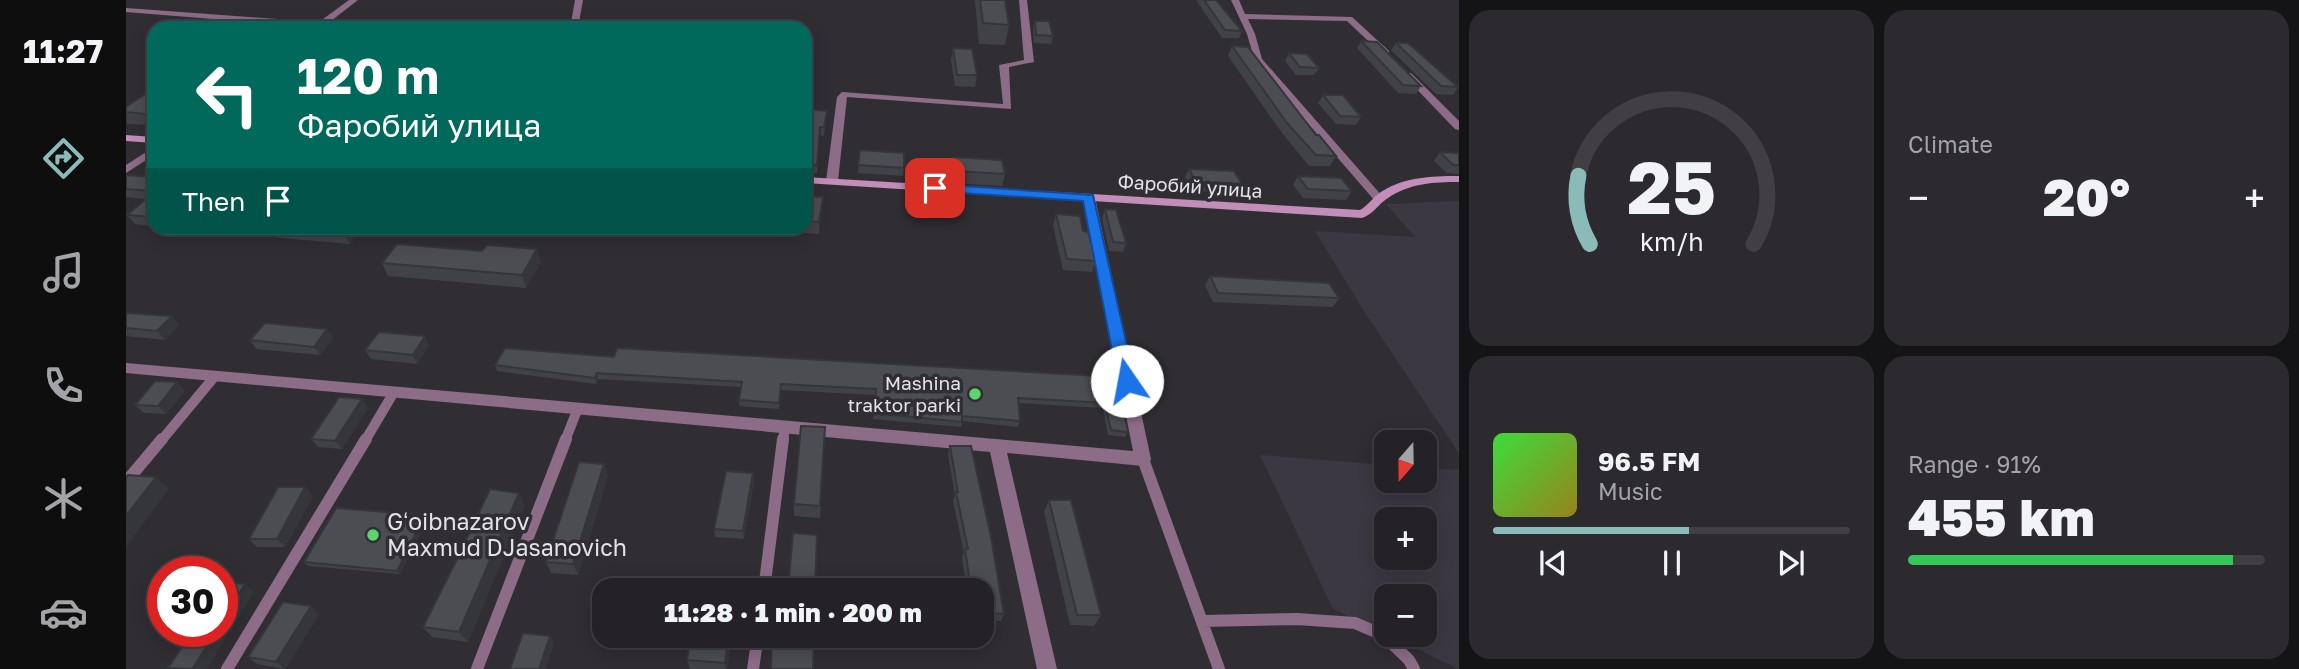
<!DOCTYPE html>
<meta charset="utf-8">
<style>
:root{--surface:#242226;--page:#2c2a2e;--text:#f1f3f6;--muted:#a3a4a7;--line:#413f43;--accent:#8bbbb9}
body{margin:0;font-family:"Golos Text",sans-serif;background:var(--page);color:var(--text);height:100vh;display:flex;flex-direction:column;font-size:26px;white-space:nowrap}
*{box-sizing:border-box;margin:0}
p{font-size:23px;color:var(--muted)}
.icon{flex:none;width:38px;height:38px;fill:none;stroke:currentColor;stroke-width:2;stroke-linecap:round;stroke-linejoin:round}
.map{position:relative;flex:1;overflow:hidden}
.details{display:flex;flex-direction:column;gap:10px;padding:10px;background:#141315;width:840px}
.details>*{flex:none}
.top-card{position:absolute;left:21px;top:21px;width:665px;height:214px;border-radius:21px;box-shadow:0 4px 18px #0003,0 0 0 2px var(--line);background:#00695c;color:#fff;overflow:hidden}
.needle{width:46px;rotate:200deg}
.fabs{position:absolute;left:1248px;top:430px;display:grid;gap:14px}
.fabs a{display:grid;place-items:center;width:63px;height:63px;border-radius:14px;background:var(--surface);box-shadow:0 4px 18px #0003,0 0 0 2px var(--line);font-size:35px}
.speed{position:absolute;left:21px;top:556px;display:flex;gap:14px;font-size:35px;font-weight:700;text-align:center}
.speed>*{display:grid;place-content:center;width:91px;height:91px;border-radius:50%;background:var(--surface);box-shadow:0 4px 18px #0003,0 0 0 2px var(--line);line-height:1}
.speed .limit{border:10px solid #d22;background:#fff;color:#111}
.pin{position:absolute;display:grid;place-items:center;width:60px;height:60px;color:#fff;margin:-30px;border-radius:14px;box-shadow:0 4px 10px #0006}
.me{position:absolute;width:77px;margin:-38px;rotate:348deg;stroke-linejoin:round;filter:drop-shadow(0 0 5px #0008)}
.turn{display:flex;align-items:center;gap:24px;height:147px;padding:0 35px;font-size:32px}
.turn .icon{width:91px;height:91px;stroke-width:2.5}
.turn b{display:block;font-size:49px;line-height:60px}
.then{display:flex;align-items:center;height:66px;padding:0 35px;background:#0003;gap:14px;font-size:26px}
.big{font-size:52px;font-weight:800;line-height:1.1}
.details .tile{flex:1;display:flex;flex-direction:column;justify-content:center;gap:10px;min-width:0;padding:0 24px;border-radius:21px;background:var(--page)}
.details .dial{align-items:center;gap:0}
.dial svg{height:182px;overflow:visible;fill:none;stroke:var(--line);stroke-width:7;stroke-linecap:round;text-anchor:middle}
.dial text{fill:var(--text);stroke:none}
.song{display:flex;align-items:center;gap:21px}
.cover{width:84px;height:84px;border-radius:10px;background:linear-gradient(135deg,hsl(120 70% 55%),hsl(50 70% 35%))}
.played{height:7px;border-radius:4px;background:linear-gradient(90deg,var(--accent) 55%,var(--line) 55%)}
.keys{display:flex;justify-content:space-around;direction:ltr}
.heat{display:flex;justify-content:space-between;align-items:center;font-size:38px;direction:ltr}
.charge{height:10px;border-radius:5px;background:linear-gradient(90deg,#34c759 91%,var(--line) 0)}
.details .tiles{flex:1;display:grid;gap:10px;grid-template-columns:repeat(2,1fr)}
.trip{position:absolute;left:466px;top:578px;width:402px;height:70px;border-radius:21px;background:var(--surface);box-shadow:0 4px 18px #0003,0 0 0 2px var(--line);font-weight:800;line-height:70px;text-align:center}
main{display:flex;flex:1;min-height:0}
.tabs{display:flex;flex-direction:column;width:126px;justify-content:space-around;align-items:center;background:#0e0e0f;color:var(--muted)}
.tabs .icon{width:49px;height:49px}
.tabs .selected{color:var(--accent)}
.tabs b{font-size:32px;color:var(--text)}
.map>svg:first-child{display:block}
.built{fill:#3c3842;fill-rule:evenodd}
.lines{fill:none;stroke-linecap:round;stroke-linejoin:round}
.lane-far1{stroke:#8d6c87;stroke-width:10}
.lane{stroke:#8d6c87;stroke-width:12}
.street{fill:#8d6c87;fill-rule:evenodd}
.secondary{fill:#c28eb9;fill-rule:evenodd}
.wall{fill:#414247}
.shaded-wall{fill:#353639}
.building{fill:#4c4d52;stroke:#353639;stroke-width:2}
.route{fill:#1a73e8;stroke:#114b97;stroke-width:2}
.poi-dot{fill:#5cd56d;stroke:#302e33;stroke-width:2.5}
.labels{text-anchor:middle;stroke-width:7;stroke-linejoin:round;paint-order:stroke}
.street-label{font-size:19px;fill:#e4e3e6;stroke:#302e33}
.poi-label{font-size:19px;fill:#e4e3e6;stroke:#302e33;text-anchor:end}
.near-poi-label{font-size:23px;fill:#e4e3e6;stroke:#302e33;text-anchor:start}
</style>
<main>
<nav class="tabs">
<b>11:27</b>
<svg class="icon selected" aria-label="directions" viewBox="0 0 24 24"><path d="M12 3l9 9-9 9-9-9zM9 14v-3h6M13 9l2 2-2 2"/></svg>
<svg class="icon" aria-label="music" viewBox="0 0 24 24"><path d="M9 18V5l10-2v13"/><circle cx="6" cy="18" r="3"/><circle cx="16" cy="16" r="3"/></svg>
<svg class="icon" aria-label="phone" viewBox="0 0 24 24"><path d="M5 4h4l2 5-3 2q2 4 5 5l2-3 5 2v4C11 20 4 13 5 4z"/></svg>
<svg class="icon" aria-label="climate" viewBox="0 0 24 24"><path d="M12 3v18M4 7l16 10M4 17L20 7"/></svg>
<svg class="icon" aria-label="car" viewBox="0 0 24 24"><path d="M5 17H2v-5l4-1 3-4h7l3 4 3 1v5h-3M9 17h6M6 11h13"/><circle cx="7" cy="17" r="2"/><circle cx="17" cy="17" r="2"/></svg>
</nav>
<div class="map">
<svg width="1333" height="669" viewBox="0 0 1333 669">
<rect width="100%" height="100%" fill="#302e33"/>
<path class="built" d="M1333,201V453L1236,308L1189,231L1289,237L1260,204Z
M1134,455L1260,465V481H1298L1299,468L1333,470V669L1262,635H1298V597H1260V634L1207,609ZM1260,520H1298V558H1260Z"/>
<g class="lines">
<path class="lane-far1" d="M35,441L89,376
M239,441L268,392
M439,441L452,408
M657,441L659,427"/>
<path class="lane" d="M1017,459L1093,669
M0,482L36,439
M638,590L657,439
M1076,621L1171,619L1229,623L1257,635L1283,660L1288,669
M101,669L240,439
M351,669L440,439
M627,669L632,635"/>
<path class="street" d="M223,0H232L196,28L0,12V8L193,22Z
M449,0H457L452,28H444Z
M893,0H901L908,62L883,67L885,109L721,97L712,181L706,184L702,183L700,181L711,97L716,92L877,104L873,65L898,60Z
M1105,0H1113L1119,14L1226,17L1263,51V55H1257L1221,21L1122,19L1129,34L1136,59L1257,197V201H1249L1129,62L1121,34Z
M1279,73H1285L1333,121V130L1329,129L1279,77Z
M28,147V155L0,173V165Z
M963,194L969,197L1025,459L1023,464L1017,466L881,453L931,669H911L864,452L0,373V363L1007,451L957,197Z"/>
<path class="secondary" d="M0,135L28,137V143L0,141Z
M1333,176V182C1308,182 1284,183 1262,198C1252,204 1248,214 1236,218L679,183V177L1234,210C1241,206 1245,200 1251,195C1274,177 1305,176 1333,176Z"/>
</g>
<path class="wall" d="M849,0H879L883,25L879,45L853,44Z
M1070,0H1090L1116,31L1113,38H1096Z
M909,21L927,36L925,44L908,43L907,28Z
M1235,41L1295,86L1290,94L1272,93L1231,48Z
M1270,43L1332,87L1327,95L1310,94L1265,50Z
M1106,46L1210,156L1204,166H1183L1156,133L1102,56Z
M827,48L851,75L849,87L829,86L825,60Z
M1163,53L1193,68L1188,75H1170L1159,61Z
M28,88V125L1,124L0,107Z
M1197,95L1235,117L1230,125L1210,124L1192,103Z
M679,109L701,111L698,136L694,135L691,173H679Z
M734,150L778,168L777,176L732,173Z
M1314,152L1333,153V174L1321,173L1308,161Z
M826,157L879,174L876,186L825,183L824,169Z
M1063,169L1116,184L1112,193L1066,191L1059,177Z
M0,175L28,177V226L9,224L1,215L20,199L0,197Z
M1172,176L1226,191L1220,200L1177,198L1167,185Z
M679,196L696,209L693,234L625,229V228H679Z
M979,209L1000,243L997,252L983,251L976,218Z
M930,214L957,231L970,261L966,272L937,270L927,225Z
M44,228H238L224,244Z
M415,262L400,288L262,276L256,263Z
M1084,276L1213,298L1207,307L1087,302L1079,285Z
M0,313L46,316L53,325L39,340L0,336Z
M201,329L207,338L194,355L130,349L124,340Z
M303,345L291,364L245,359L239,350Z
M488,357L990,377L1002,432L999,437L982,435L977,408L892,403L894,421L892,427L836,421L835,427L747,419L749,395L655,390L653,409L613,406V400L615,387L472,379L470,384L371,371L369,365Z
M51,382L59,391L40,414L18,413L9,405Z
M242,408L216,449L192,447L185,439Z
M699,427L694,518L668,516V504Z
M824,446L878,614L875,621L856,620V590H841L836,557L838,553L827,501L829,495L822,455Z
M627,473L628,482L618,539L589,537L588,529Z
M482,476L452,575L425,573L420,562Z
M179,487L187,496L159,547H131L123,539Z
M923,500L975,615L968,626L944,625L918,512Z
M399,505L342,642L306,637L297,627L330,561Z
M302,519L274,574L182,566L178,562Z
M193,614L159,669L131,664L122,657Z
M606,635L601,669H564L561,660Z"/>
<path class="shaded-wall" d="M28,107V125L27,126L19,114Z
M697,197L696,209L693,234V222Z
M225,228H238L224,244L219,235Z
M411,249L415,262L400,288L396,275Z
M46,316L53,325L39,340L31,331Z
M201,329L207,338L194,355L188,347Z
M299,336L303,345L291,364L287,355Z
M471,373L472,379L470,384L469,378Z
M51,382L59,391L40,414L32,406Z
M236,399L242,408L216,449L209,441Z
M478,464L482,476L452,575L447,564Z
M627,473L628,482L618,539L617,531Z
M30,477L43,489L0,547V516Z
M179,487L187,496L159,547L151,539Z
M393,493L399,505L342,642L333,632Z
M299,515L302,519L274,574L271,571Z
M119,584L128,592L81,669H66L90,632H96V621Z
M185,606L193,614L159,669L150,662Z
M603,635H606L601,669H600L599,663Z
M424,636L428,643L420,669H413Z"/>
<path class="building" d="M854,0H879L883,25L857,23Z
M1078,0H1090L1116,31L1099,30Z
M909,21H923L927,36L910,35Z
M1235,41L1251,42L1295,86L1277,85Z
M1270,43H1282L1332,87L1315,86Z
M1106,46L1122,47L1190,135H1193L1210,156L1190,155L1161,123Z
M827,48L846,49L851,75H831Z
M1163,53L1181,54L1193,68L1174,67Z
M28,88V107L19,114L0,112V107Z
M1197,95H1217L1235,117L1214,116Z
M679,109L701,111L698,127H694L691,165H679Z
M734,150L778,153V168L732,165Z
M1314,152L1333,153V165H1327Z
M826,157L876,160L879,174L827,171Z
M1063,169L1108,171L1116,184L1070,182Z
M0,175L28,177V191L0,189Z
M1172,176L1215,178L1226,191L1182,189Z
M28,192V217L1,215Z
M679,196L697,197L693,222L679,221Z
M979,209L990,210L1000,243L987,242Z
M930,214L954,216L957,231L962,232L970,261L941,259Z
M141,228H225L219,235Z
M271,244L356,251L361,245L411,249L396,275L256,263Z
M1084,276L1203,283L1213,298L1092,293Z
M0,313L46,316L31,331L0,328Z
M139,323L201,329L188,347L124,340Z
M253,332L299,336L287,355L239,350Z
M379,348L488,357L491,348L990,377L1002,432L985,430L979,403L892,398L894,421L836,416V422L748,413L750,389L655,384L653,403L613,400L616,382L471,373L469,378L369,365Z
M29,381L51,382L32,406L9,405Z
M213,397L236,399L209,441L185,439Z
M675,426L699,427L694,506L668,504Z
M824,446H845L865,537L878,614L856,613V590H845L839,549H842L830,492H832Z
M453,462L478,464L447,564L420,562Z
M600,471L627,473L617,531L588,529Z
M2,475L30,477L0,516V477Z
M152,487H179L151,539H123Z
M364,489L393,493L333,632L297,627L330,561Z
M923,500H945L975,615H951Z
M210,508L299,515L271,571L178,562Z
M667,533L691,535L689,590H662Z
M98,582L119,584L96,621V585Z
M574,584L609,587V590H573Z
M157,602L185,606L150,662L122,657Z
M66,632H90L66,669L42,668Z
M397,633L424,636L413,669H384Z
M565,635H603L599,663L561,660Z
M646,635H688L687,669H645Z"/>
<path class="route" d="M809,184L967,195L1009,381L1007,385H995L992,381L957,201L804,191L802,188Z"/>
<g class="poi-dot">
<circle cx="849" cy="394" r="7"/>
<circle cx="247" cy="535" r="7"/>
</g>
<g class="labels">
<g class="street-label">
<text transform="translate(1064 186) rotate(4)" y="7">Фаробий улица</text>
</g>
<g class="poi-label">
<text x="835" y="390">Mashina<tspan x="835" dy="22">traktor parki</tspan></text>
</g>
<g class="near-poi-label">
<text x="261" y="530">Gʻoibnazarov<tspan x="261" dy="26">Maxmud DJasanovich</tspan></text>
</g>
</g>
</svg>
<div class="fabs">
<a><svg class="needle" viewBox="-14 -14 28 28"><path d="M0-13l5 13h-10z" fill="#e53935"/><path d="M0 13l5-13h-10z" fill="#a3a4a7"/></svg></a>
<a>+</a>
<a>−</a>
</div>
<div class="speed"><div class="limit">30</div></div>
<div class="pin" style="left:809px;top:188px;background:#d93025"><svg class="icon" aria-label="arrive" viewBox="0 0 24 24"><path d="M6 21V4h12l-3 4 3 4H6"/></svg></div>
<svg class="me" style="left:1001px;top:381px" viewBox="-20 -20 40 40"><circle r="19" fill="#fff"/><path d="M0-13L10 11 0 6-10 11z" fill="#1a73e8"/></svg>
<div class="trip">11:28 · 1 min · 200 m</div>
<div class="top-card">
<div class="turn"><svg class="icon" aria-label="left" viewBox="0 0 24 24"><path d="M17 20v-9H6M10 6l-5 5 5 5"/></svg><div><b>120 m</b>Фаробий улица</div></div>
<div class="then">Then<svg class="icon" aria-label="arrive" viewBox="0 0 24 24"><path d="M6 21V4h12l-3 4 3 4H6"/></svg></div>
</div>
</div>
<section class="details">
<div class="tiles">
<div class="tile dial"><svg viewBox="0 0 100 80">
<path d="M14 69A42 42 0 1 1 86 69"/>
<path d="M14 69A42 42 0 0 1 9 39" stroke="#8bbbb9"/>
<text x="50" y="56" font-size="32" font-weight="700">25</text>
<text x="50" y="72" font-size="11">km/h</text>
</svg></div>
<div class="tile"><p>Climate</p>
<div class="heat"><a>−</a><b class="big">20°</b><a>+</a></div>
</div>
<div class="tile">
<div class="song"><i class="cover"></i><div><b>96.5 FM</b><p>Music</p></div></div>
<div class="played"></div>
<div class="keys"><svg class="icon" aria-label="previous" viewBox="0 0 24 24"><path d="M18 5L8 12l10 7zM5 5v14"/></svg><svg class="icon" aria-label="pause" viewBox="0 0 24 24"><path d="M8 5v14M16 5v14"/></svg><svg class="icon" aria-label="next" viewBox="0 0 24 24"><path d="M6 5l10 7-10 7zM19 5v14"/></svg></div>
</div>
<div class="tile"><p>Range · 91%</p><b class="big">455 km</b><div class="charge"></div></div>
</div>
</section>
</main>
